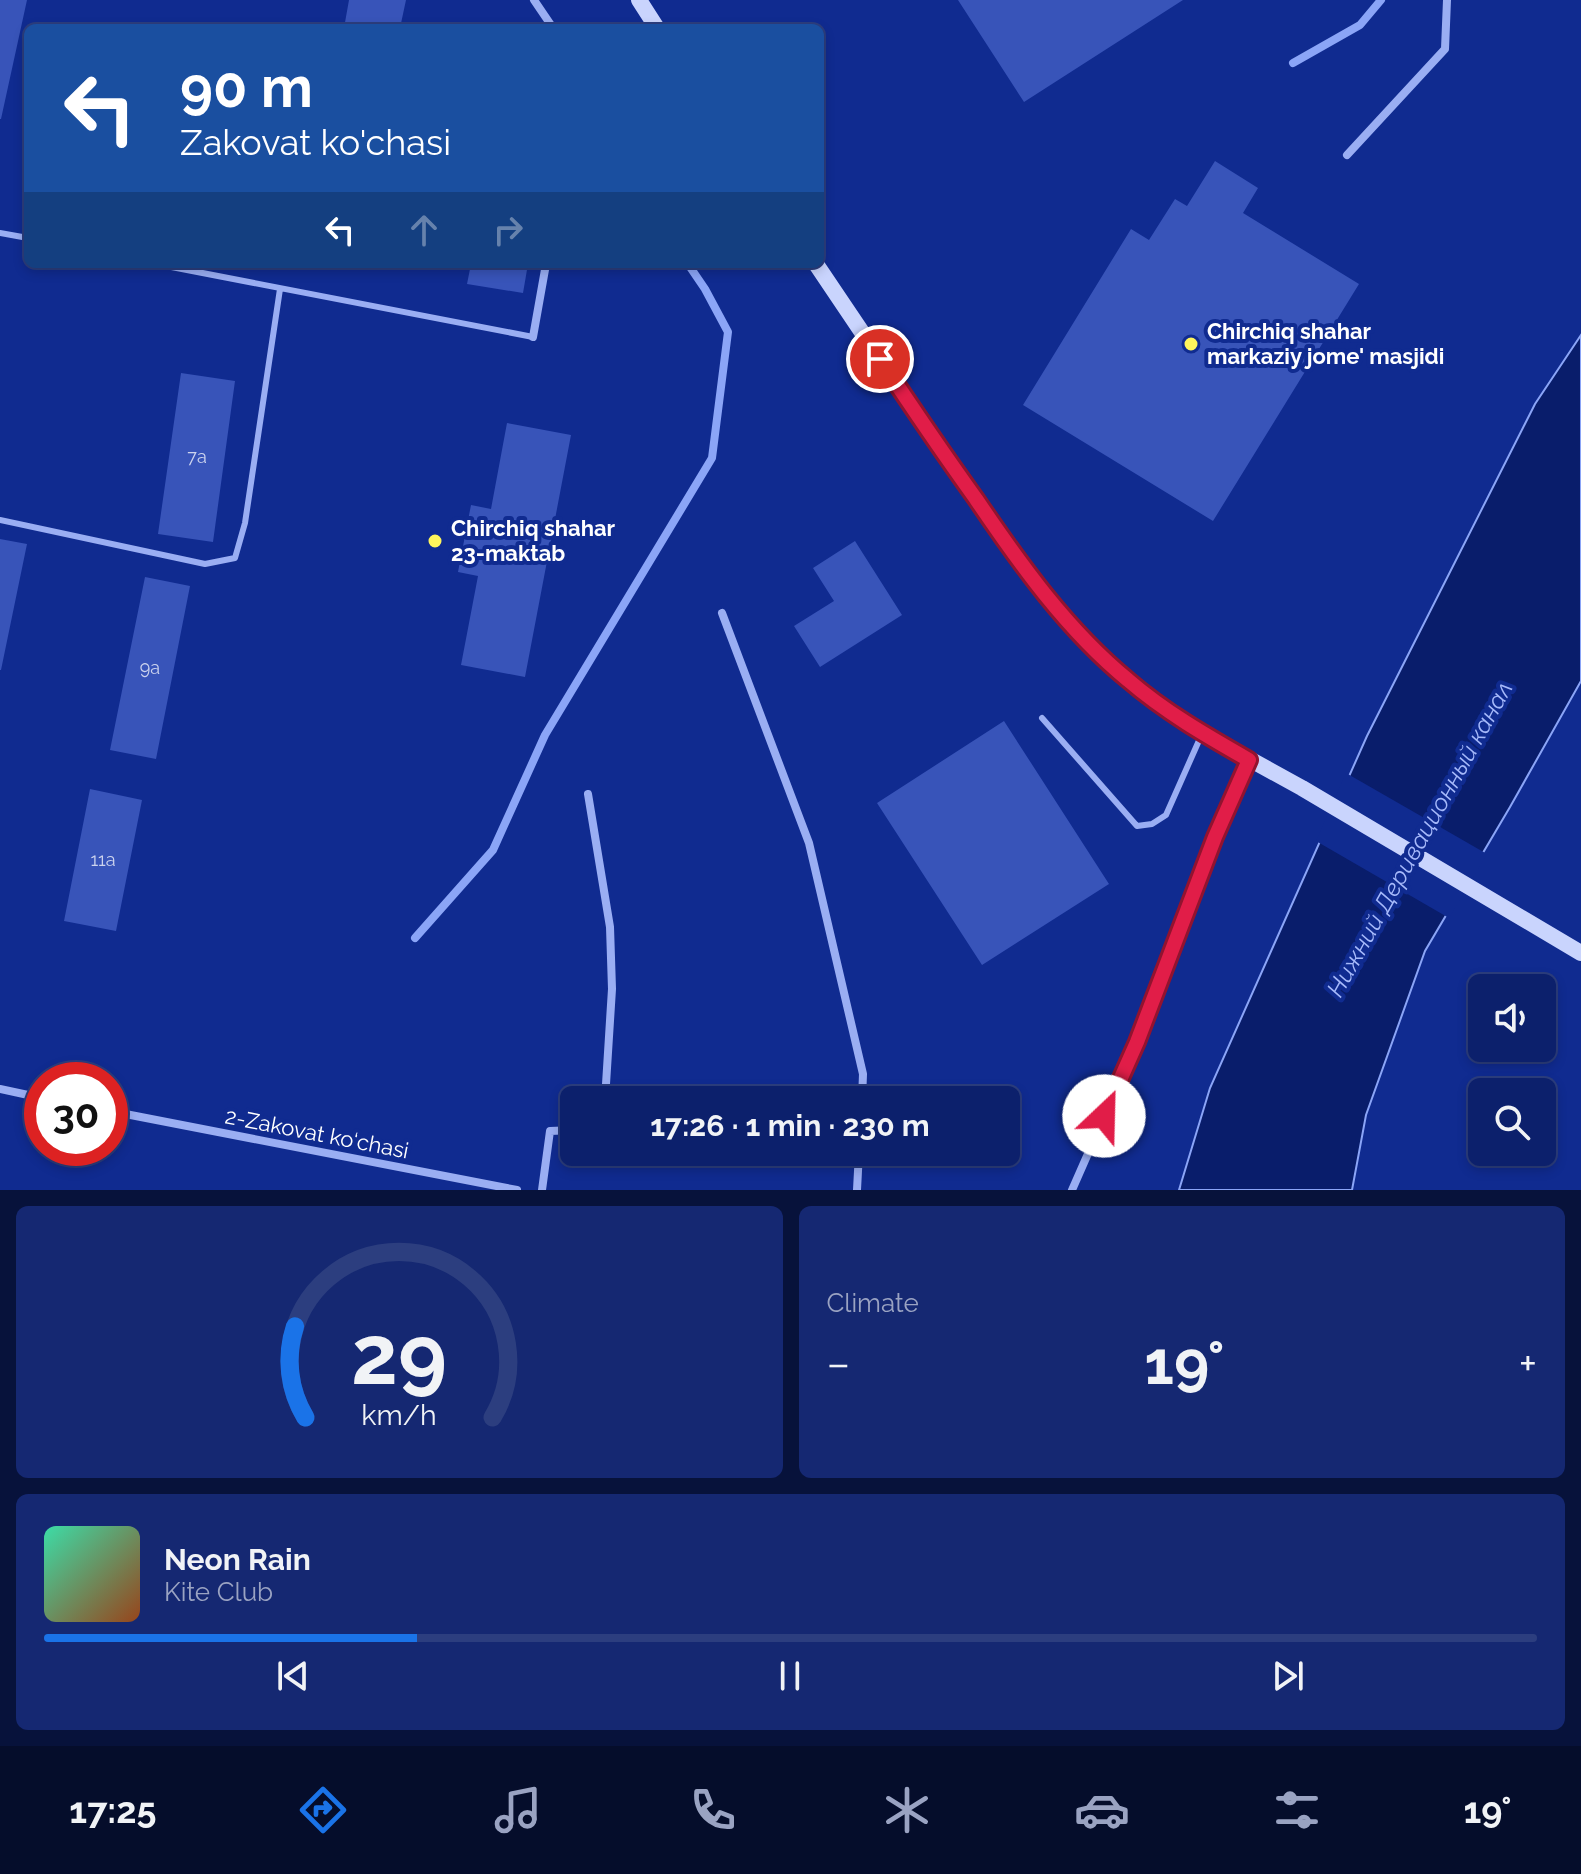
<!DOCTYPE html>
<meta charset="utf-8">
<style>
:root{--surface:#0c206c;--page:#152872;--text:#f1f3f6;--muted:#9aa3c2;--line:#2c3e7f;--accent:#1a73e8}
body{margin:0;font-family:Raleway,sans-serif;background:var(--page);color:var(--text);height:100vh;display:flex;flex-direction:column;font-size:30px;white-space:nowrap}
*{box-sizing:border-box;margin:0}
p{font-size:26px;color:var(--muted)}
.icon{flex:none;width:44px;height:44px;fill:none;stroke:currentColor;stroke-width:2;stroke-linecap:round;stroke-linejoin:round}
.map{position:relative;height:1190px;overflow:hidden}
.side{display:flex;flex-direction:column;gap:16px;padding:16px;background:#07123b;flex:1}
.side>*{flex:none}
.banner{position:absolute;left:24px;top:24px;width:800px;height:244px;border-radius:12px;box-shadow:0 4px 12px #0003,0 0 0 2px var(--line);background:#1a4fa0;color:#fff;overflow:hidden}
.fabs{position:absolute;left:1468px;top:974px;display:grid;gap:16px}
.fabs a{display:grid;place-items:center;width:88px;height:88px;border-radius:12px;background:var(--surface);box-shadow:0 4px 12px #0003,0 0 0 2px var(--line);font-size:40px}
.speed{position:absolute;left:24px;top:1062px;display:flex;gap:16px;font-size:40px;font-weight:700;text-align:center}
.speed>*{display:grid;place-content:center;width:104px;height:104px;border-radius:50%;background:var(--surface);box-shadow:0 4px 12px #0003,0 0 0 2px var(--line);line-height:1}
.speed .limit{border:12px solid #d22;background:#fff;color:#111}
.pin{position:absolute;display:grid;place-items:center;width:68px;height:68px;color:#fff;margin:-34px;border:4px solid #fff;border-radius:50%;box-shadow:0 2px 8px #0007}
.me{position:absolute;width:88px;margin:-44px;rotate:24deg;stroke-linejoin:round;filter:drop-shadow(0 0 6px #0008)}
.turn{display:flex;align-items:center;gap:28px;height:168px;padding:0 24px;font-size:36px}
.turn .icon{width:104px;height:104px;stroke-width:2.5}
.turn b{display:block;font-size:56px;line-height:68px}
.lanes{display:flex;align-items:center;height:76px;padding:0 24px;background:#0003;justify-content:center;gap:40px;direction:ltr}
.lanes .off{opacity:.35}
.big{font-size:60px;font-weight:700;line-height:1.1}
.side .widget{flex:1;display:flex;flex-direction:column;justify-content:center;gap:12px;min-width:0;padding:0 28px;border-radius:12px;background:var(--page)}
.side .dial{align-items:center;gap:0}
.dial svg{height:208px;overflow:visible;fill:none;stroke:var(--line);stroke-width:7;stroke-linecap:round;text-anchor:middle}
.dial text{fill:var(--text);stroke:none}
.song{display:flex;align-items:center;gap:24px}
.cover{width:96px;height:96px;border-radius:12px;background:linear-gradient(135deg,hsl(160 70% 55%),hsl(20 70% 35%))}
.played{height:8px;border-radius:4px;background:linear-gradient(90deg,var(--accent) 25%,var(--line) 25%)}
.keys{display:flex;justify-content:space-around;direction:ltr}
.heat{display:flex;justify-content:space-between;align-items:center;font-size:44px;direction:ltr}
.side .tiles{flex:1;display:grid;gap:16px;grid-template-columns:1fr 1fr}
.widget:last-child{grid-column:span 2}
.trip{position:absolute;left:560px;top:1086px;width:460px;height:80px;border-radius:12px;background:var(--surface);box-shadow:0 4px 12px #0003,0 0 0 2px var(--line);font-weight:700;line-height:80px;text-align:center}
.menu{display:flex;height:128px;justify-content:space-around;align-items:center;background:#050d2b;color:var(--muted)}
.menu .icon{width:56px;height:56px}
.menu .selected{color:var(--accent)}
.menu b{font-size:36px;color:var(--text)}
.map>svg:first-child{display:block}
.water{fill:#091d6b;stroke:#8ba5f7;stroke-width:2}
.pier{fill:#102b90}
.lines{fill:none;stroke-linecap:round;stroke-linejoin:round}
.stream{stroke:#8ba5f7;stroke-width:8}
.building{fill:#3854b9}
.service{stroke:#9aaef3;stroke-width:6}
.minor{stroke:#9aaef3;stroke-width:8}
.secondary{stroke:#c9d4fd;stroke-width:16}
.route-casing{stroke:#92132f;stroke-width:20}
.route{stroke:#e11d48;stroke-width:14}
.poi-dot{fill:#fff55c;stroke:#102b90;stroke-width:3}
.labels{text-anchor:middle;stroke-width:8;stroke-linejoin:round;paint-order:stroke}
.number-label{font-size:18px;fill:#cdd4ee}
.poi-label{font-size:22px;font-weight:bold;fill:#fff;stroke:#102b90;text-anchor:start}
.street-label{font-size:22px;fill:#fff;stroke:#102b90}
.water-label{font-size:24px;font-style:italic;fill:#a6b9fa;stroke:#102b90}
</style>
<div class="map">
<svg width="1581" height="1190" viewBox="0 0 1581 1190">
<rect width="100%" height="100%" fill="#102b90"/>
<path class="water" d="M1581,335V681L1510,807L1425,951L1366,1115L1352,1190H1179L1210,1088L1367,736L1535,404Z"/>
<path class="pier" d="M1346,773L1487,854L1449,918L1316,841Z"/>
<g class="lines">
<path class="stream" d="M1293,63L1360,25L1381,0
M415,938L493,850L545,735L712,458L728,332L705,289L688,264"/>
</g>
<path class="building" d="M0,0H27L1,119H0Z
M349,0H406L400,28H344Z
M958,0H1183L1024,102Z
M1215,161L1258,188L1243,213L1359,284L1213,521L1023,405L1131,229L1149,240L1175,199L1187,206Z
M471,264H528L523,293L467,284Z
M181,373L235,381L213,542L158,534Z
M507,423L571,435L525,677L461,665L478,576L458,572L471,505L491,509Z
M0,539L27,544L1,670H0Z
M855,541L902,615L820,667L794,626L834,601L813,568Z
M145,577L190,586L156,759L110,750Z
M1004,721L1109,884L982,965L877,803Z
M90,789L142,800L116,931L64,921Z"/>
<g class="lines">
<path class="service" d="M0,233L28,238
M156,264L533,337
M0,520L205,564L235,558L245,523L280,289
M1042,718L1137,826L1152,824L1166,815L1201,736"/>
<path class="minor" d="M534,0L553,28
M1347,155L1445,49L1447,0
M533,337L546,264
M722,613L809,843L863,1074L862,1100
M588,794L610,927L612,989L605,1100
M0,1089L42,1098
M110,1111L517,1190
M542,1190L550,1131L574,1130
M857,1190L859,1152
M1072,1190L1137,1042L1215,837L1249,760"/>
<path class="secondary" d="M639,0L657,28
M816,264L944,454L1030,575L1060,614L1093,649L1128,680L1164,708L1202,733L1302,788L1581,953"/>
</g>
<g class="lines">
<g class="route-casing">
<path id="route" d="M880,359C911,406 943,453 976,499C1020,564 1067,630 1128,680C1165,712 1207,736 1249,760L1215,837L1137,1042L1104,1116"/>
</g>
<use href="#route" class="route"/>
</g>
<g class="poi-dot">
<circle cx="1191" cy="344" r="8"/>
<circle cx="435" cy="541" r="8"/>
</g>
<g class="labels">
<g class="number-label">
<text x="197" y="463">7a</text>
<text x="150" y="674">9a</text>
<text x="103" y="866">11a</text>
</g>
<g class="poi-label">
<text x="1207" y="339">Chirchiq shahar<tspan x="1207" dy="25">markaziy jome' masjidi</tspan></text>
<text x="451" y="536">Chirchiq shahar<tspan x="451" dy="25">23-maktab</tspan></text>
</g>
<g class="street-label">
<text transform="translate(317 1133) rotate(11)" y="8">2-Zakovat ko‘chasi</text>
</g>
<g class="water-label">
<text transform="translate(1420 839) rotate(-61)" y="8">Нижний Деривационный канал</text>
</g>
</g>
</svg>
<div class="fabs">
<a><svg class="icon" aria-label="sound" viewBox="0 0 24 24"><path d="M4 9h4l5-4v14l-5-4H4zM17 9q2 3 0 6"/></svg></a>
<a><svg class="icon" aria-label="search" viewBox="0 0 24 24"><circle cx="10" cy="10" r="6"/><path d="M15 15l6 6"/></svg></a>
</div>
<div class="speed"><div class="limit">30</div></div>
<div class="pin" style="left:880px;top:359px;background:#d93025"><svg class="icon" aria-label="arrive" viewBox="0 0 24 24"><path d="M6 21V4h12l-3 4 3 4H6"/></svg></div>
<svg class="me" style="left:1104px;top:1116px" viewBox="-20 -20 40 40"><circle r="19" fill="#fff"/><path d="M0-13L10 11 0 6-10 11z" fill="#e11d48"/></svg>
<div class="trip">17:26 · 1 min · 230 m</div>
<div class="banner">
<div class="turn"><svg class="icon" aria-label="left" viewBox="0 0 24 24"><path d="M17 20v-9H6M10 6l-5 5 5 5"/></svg><div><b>90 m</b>Zakovat ko'chasi</div></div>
<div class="lanes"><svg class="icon" aria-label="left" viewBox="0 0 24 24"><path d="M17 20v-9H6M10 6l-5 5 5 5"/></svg><svg class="icon off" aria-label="ahead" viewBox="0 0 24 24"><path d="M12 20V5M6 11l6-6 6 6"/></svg><svg class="icon off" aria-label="right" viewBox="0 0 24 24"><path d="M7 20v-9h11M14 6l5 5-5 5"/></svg></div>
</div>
</div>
<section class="side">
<div class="tiles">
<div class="widget dial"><svg viewBox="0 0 100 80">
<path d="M14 69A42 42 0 1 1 86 69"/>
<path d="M14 69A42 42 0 0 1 10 34" stroke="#1a73e8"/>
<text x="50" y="56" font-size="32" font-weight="700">29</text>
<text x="50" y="72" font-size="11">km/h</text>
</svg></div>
<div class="widget"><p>Climate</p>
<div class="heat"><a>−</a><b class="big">19°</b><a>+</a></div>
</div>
<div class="widget">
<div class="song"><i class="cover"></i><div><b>Neon Rain</b><p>Kite Club</p></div></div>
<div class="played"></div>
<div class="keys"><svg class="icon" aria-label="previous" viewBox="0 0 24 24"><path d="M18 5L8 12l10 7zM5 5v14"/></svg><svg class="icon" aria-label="pause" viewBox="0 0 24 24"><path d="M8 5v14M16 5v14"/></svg><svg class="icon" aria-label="next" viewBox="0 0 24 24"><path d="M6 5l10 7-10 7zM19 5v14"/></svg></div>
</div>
</div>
</section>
<nav class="menu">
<b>17:25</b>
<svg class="icon selected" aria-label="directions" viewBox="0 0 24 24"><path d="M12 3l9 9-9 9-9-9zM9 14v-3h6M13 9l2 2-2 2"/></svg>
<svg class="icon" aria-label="music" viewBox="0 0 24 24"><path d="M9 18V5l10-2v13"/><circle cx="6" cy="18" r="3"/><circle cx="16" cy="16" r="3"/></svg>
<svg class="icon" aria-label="phone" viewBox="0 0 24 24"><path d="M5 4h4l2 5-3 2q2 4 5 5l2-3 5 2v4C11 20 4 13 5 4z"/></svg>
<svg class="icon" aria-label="climate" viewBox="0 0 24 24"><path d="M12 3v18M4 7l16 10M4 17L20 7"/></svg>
<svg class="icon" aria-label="car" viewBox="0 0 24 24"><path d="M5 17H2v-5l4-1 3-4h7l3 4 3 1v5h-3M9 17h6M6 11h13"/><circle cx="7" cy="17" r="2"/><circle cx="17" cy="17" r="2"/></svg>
<svg class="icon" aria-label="filters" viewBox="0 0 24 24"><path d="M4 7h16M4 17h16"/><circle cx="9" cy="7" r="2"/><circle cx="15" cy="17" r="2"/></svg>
<b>19°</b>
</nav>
